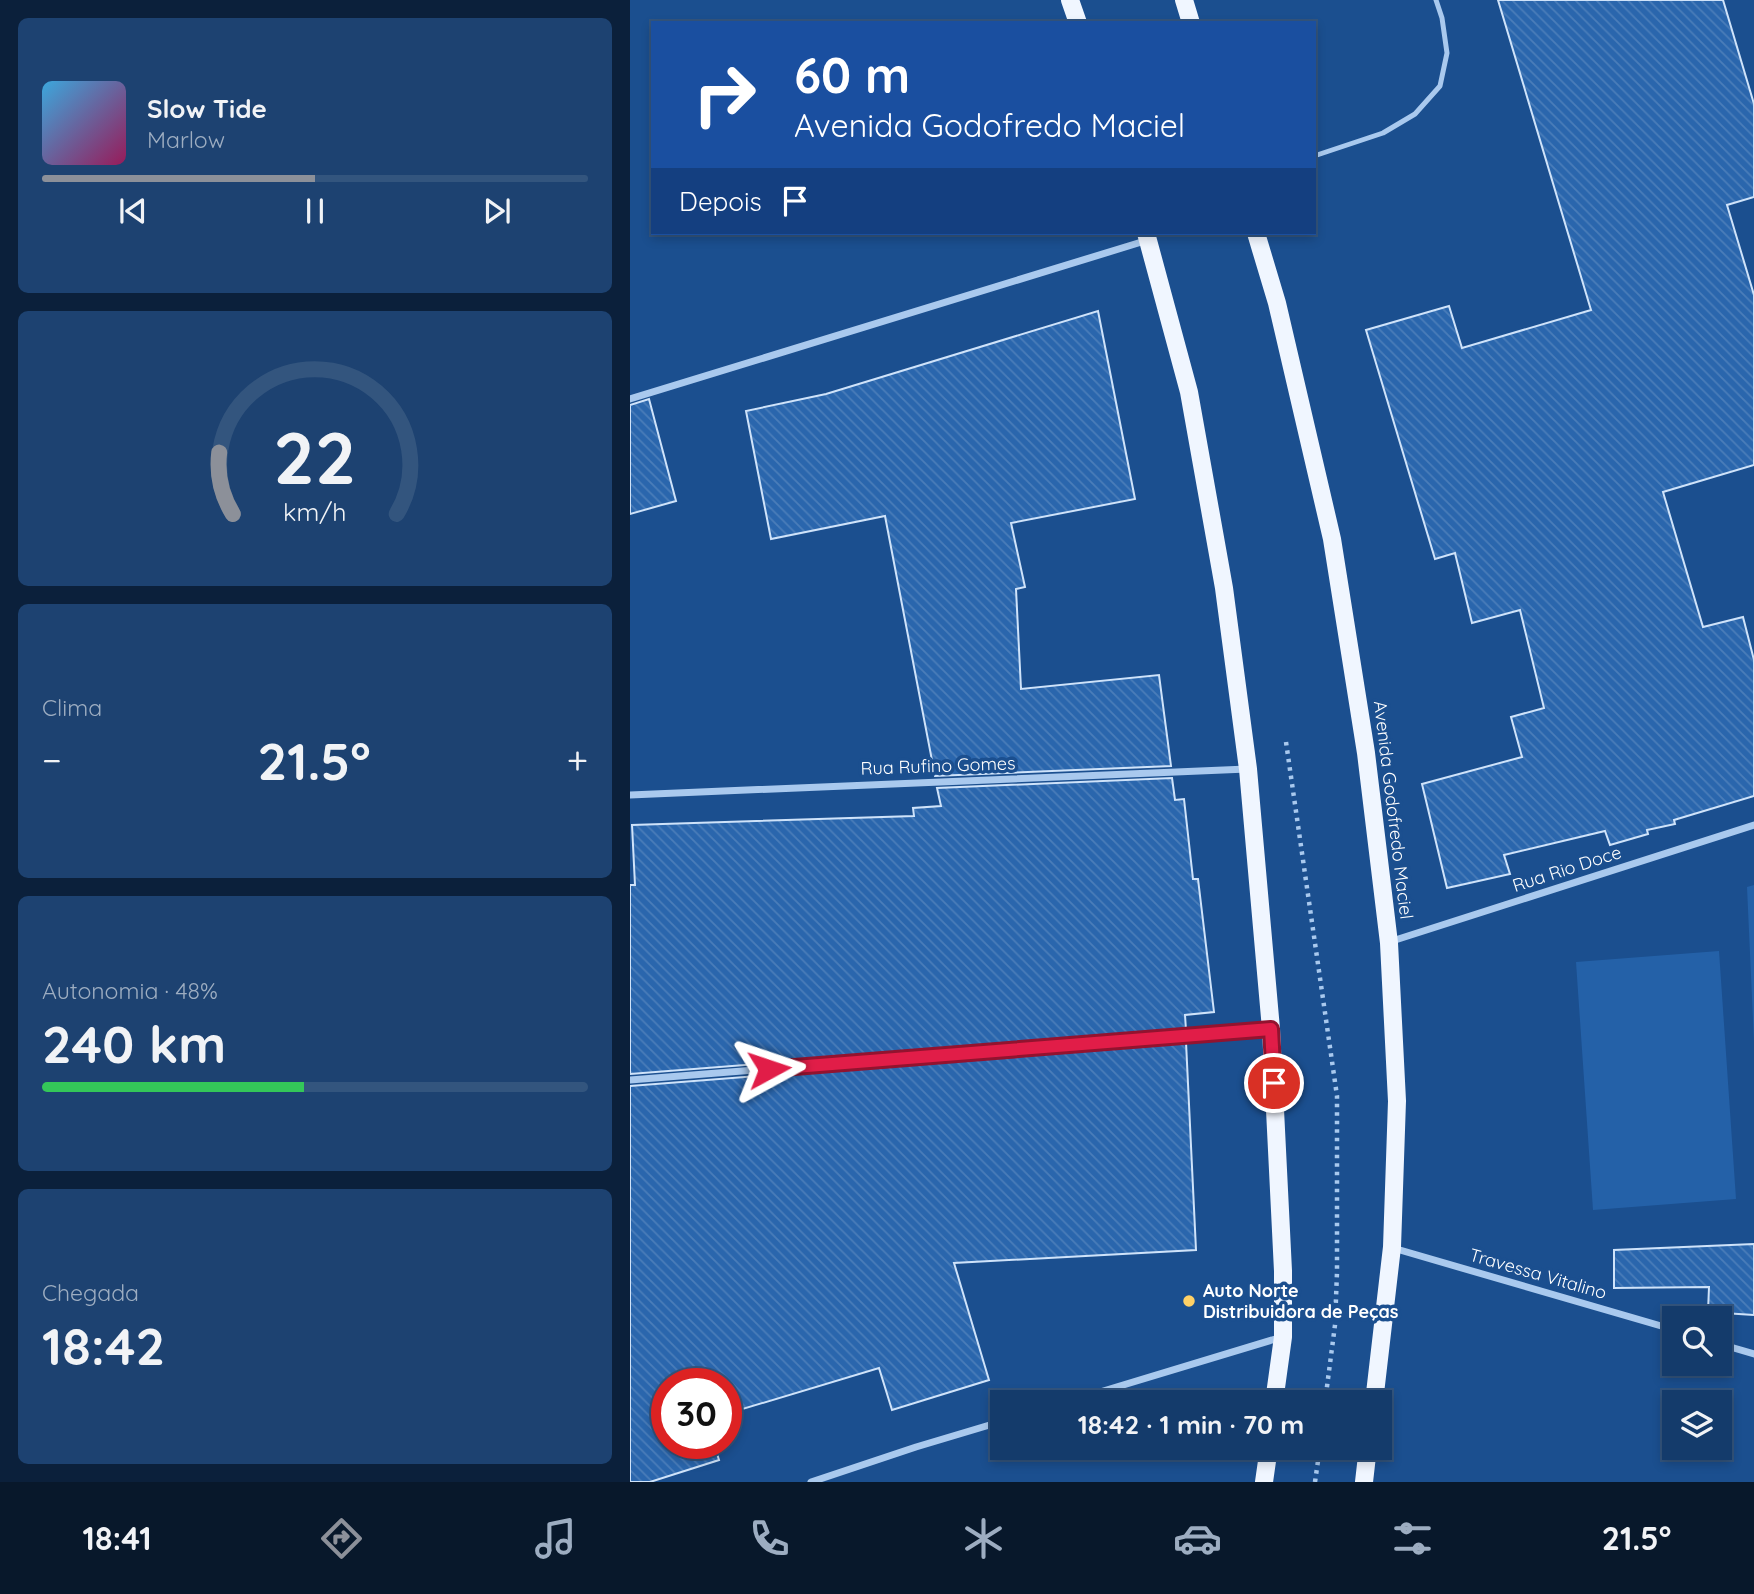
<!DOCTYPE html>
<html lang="pt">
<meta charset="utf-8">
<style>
:root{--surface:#143b6b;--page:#1d4271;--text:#f1f3f6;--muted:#9dadc1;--line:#33557e;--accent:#8c9099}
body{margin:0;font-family:Quicksand,sans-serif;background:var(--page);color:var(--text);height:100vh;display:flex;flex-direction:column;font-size:26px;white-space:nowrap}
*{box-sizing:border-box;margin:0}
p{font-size:23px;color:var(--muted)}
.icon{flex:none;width:38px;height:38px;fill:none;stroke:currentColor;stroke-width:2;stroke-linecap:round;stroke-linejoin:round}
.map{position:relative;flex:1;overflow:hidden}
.panel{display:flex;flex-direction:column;gap:18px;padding:18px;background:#0b203b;width:630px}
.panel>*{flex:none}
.hud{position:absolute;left:21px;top:21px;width:665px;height:214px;border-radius:0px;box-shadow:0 4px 10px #0003,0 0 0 2px var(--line);background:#1a4fa0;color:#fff;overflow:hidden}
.controls{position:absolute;left:1032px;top:1306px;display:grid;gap:14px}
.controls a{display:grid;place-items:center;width:70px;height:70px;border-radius:0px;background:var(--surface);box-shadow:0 4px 10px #0003,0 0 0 2px var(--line);font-size:35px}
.speed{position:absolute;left:21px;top:1368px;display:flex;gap:14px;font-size:35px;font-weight:700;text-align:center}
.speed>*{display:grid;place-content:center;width:91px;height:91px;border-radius:50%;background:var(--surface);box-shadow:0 4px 10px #0003,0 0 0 2px var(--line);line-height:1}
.speed .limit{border:10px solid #d22;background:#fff;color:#111}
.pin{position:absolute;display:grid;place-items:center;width:60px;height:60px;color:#fff;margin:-30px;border:4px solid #fff;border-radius:50%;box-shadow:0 2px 7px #0007}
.me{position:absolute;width:77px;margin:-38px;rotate:85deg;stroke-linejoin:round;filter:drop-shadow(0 0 5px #0008)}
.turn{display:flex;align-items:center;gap:24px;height:147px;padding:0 28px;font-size:32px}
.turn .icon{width:91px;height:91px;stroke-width:2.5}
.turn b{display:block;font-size:49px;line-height:60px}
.then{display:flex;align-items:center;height:66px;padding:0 28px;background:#0003;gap:14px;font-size:26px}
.big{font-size:52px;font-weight:800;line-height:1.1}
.panel .tile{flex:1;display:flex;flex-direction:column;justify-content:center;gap:10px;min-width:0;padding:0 24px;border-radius:10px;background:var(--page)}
.panel .dial{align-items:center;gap:0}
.dial svg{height:182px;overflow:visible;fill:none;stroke:var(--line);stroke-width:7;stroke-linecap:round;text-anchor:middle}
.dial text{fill:var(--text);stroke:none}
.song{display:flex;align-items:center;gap:21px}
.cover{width:84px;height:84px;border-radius:10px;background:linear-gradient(135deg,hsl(200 70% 55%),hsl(330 70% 35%))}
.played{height:7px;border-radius:4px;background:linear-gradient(90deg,var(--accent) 50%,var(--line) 50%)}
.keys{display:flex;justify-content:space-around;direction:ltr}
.heat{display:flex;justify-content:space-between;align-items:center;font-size:38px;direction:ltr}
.charge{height:10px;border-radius:5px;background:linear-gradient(90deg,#34c759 48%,var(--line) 0)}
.trip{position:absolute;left:360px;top:1390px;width:402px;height:70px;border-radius:0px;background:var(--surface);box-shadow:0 4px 10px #0003,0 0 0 2px var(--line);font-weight:800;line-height:70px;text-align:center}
.tab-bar{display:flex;height:112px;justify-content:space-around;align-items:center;background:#08182b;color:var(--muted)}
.tab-bar .icon{width:49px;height:49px}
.tab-bar .active{color:var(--accent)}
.tab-bar b{font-size:32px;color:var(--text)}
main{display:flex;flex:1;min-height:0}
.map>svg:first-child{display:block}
.green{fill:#2461a8}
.building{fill:url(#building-back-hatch);stroke:#cfe3fa;stroke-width:2}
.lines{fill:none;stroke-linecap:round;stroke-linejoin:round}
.path{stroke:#a9c9ee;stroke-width:4.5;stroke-dasharray:3.5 5;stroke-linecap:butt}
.lane{stroke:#a9c9ee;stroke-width:5}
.street{stroke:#a9c9ee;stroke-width:7}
.primary{stroke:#f0f6ff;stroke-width:18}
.route-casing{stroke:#92132f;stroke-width:18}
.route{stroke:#e11d48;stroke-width:12}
.poi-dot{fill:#ffd166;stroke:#1b4f8f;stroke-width:2.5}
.labels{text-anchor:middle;stroke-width:7;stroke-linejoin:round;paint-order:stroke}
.street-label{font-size:18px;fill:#fff;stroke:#1b4f8f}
.poi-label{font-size:18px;font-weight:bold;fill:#fff;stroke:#1b4f8f;text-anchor:start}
</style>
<main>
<section class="panel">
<div class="tile">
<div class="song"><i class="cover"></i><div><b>Slow Tide</b><p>Marlow</p></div></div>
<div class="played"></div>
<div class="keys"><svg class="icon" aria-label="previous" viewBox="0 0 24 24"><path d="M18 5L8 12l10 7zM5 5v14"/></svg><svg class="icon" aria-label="pause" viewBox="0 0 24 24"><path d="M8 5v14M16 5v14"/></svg><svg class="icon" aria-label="next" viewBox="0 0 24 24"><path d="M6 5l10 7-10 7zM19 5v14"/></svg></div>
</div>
<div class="tile dial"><svg viewBox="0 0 100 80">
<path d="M14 69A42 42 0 1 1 86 69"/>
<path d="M14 69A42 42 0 0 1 8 42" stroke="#8c9099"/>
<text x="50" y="56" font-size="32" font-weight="700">22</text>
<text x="50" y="72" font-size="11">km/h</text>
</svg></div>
<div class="tile"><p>Clima</p>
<div class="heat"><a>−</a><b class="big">21.5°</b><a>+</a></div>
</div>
<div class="tile"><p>Autonomia · 48%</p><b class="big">240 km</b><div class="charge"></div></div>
<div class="tile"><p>Chegada</p><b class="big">18:42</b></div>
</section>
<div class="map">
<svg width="1124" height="1482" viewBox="0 0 1124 1482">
<defs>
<pattern id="building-back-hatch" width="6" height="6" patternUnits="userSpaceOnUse" patternTransform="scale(1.75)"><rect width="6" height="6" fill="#2a66ad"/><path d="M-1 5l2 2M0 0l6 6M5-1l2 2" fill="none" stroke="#4a7db9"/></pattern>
</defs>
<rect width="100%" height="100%" fill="#1b4f8f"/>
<path class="green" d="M1124,885V1042L1117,887Z
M1089,951L1106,1199L963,1210L946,962Z"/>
<path class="building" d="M868,0H1093L1124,104V197L1097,205L1124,295V465L1033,492L1073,627L1113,617L1124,660V796L1044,820L1045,824L1017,830L1018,834L980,845L975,831L874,855L880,874L817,888L792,784L892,757L881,717L914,708L890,610L842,623L825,553L805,559L736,330L819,306L832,348L961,310Z
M468,311L505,499L381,523L395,587L386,589L391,689L529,675L541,766L305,776L255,516L141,539L116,411L196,394Z
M19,399L46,501L0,514V405Z
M542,778L545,800L554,799L563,879H568L584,1012L555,1015L556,1030L0,1074V885H5L2,825L284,816L283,808L311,806L307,788Z
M556,1042L566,1250L324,1263L359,1380L262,1410L249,1368L96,1414V1384H37V1444H84L89,1460L20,1482H0V1086Z
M1124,1244V1315L1078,1312L1079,1287L984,1288V1250Z"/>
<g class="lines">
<path class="path" d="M656,742L707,1096V1272L705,1325L695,1402
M685,1482L690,1447"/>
<path class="lane" d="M684,156L753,133L785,114L810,86L817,53L812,18L806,0"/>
<path class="street" d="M0,399L518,240
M0,795L617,769
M759,942L1124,825
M0,1080L641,1029
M763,1248L1045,1330
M1090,1344L1124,1354
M437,1402L652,1337
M181,1482L286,1447L373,1421"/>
<path class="primary" d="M440,0L448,23
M554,0L561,23
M516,233L559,392L594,588L618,769L641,1029L653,1271V1337L644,1402
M626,233L647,303L702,539L736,753L759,943L767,1101L762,1247L744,1402
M634,1482L639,1447
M734,1482L738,1447"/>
</g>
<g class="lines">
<g class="route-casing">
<path id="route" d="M139,1069L641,1029L644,1083"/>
</g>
<use href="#route" class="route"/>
</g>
<circle class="poi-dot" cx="559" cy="1301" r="7"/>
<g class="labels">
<g class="street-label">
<text transform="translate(308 766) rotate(-2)" y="6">Rua Rufino Gomes</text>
<text transform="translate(763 810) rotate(83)" y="6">Avenida Godofredo Maciel</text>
<text transform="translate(937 869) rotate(-18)" y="6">Rua Rio Doce</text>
<text transform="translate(908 1274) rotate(16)" y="6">Travessa Vitalino</text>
</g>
<g class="poi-label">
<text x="573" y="1297">Auto Norte<tspan x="573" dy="21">Distribuidora de Peças</tspan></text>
</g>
</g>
</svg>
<div class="controls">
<a><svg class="icon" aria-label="search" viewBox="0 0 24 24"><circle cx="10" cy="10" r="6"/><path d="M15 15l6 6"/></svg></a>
<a><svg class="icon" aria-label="layers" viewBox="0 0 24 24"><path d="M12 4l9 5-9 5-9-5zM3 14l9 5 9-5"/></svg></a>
</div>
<div class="speed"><div class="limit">30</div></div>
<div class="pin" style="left:644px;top:1083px;background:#d93025"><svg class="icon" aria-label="arrive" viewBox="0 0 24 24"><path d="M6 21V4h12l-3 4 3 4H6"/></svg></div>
<svg class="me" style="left:139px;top:1069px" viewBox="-20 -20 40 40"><path d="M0-17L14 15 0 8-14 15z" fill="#e11d48" stroke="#fff" stroke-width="4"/></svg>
<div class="trip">18:42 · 1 min · 70 m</div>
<div class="hud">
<div class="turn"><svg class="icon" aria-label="right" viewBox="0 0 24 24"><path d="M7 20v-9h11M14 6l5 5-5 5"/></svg><div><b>60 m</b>Avenida Godofredo Maciel</div></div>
<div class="then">Depois<svg class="icon" aria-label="arrive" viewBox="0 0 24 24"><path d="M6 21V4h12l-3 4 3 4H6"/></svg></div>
</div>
</div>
</main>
<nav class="tab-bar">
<b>18:41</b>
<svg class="icon active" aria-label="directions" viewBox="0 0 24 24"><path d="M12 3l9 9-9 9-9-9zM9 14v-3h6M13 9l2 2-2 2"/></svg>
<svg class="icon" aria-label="music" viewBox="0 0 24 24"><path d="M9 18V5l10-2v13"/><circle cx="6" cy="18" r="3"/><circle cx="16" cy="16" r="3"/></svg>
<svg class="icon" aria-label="phone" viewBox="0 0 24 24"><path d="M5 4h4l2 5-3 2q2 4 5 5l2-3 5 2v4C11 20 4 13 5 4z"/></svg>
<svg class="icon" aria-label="climate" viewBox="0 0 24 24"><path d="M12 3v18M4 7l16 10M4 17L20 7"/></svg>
<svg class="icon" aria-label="car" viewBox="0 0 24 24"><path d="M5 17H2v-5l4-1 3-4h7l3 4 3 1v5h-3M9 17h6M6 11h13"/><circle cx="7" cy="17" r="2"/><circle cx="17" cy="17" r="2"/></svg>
<svg class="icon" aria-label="filters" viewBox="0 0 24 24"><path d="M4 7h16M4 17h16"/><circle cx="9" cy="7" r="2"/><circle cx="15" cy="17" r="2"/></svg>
<b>21.5°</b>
</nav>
